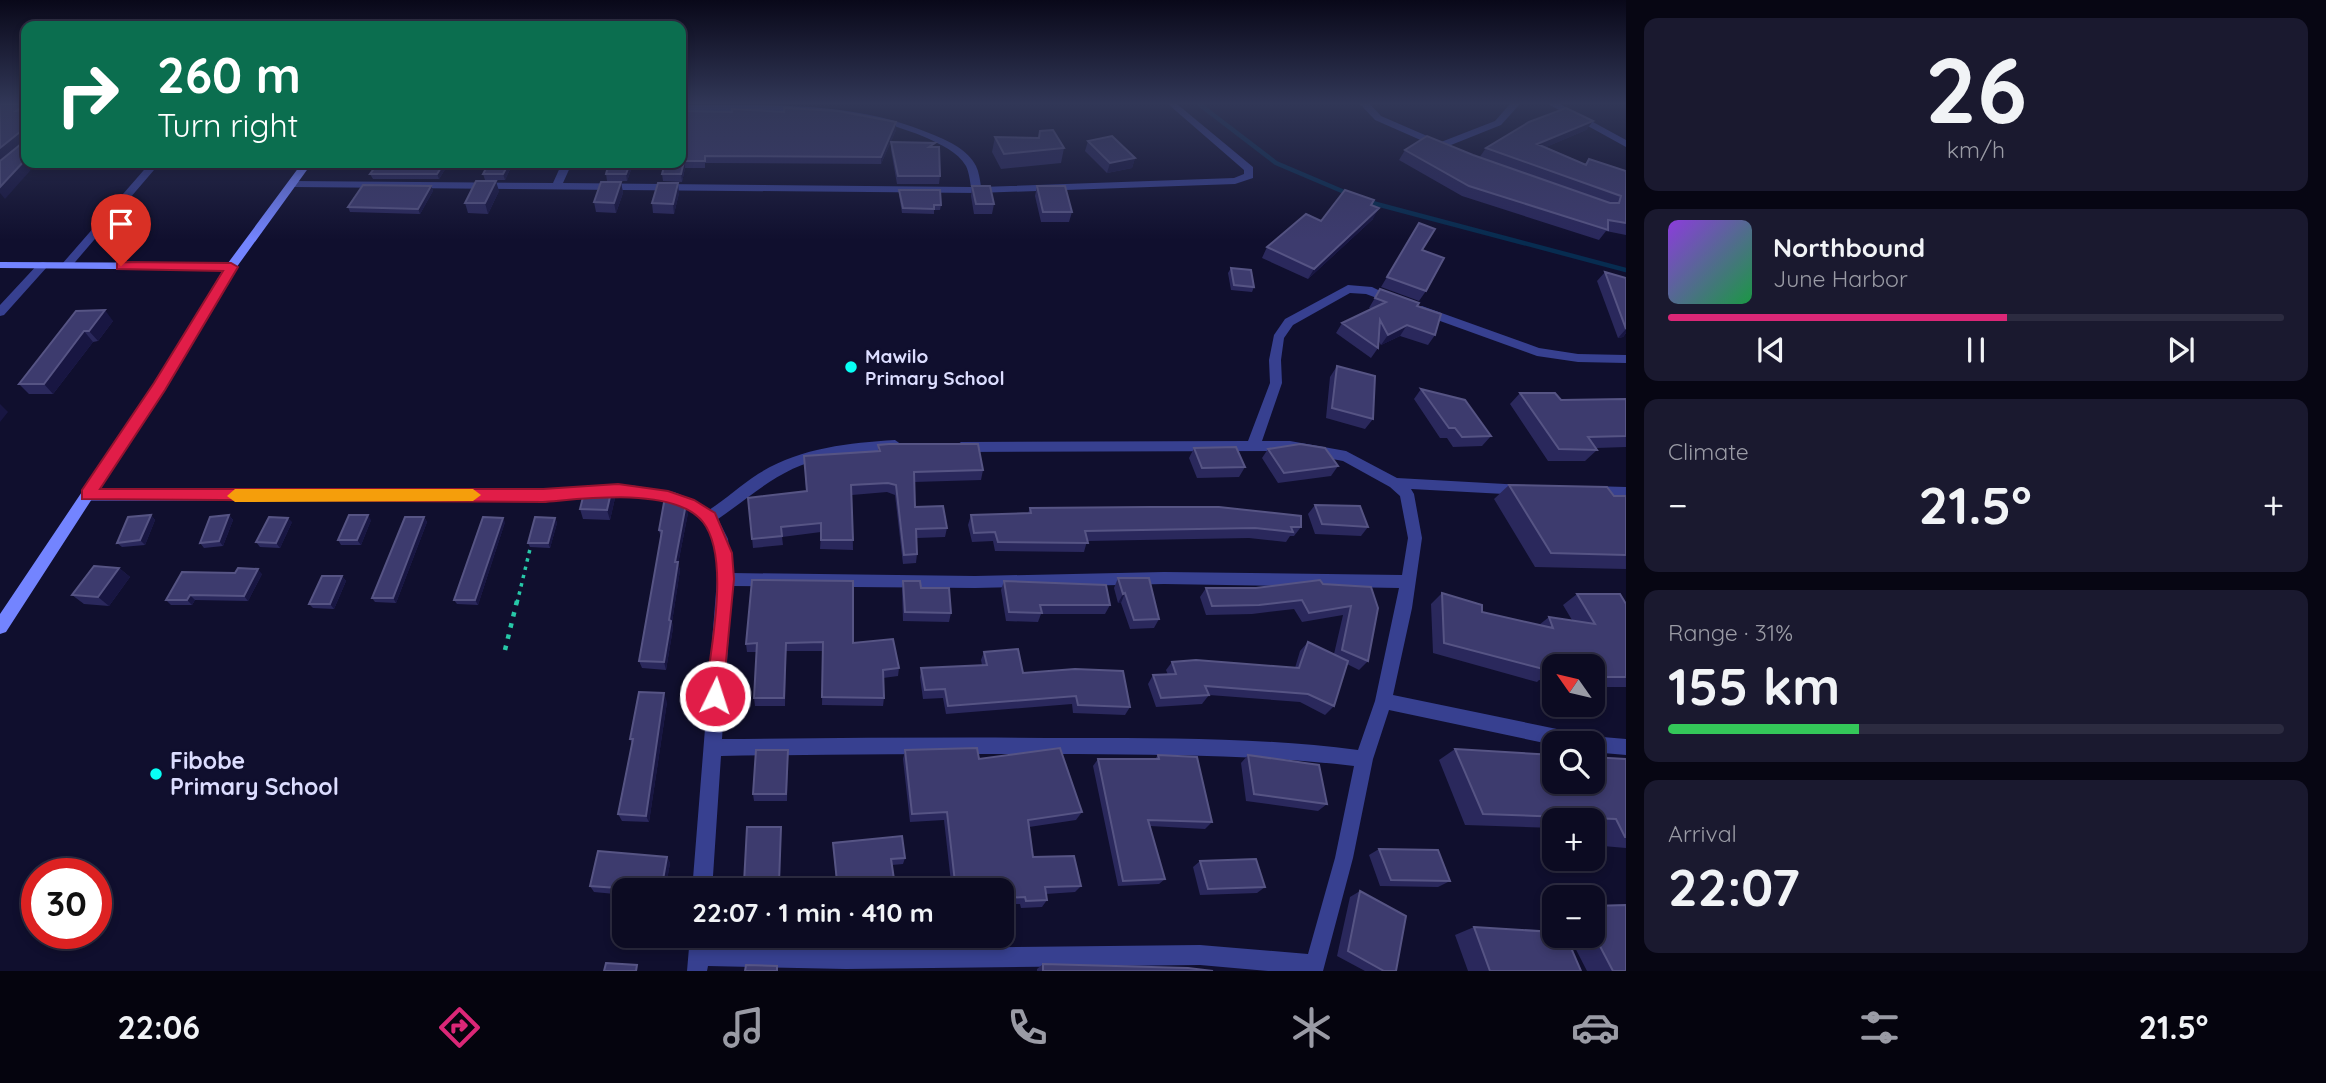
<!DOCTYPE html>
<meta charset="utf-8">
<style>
:root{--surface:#0c0b22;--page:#1a192f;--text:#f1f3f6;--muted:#9a9ba5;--line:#2c2b40;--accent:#db2777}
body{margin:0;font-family:Quicksand,sans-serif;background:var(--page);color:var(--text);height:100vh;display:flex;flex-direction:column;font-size:26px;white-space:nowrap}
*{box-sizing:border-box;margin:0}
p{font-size:23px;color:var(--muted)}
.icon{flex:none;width:38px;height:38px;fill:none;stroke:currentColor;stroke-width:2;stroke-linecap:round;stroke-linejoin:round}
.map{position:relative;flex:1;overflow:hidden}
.panel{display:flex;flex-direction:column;gap:18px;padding:18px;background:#070613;width:700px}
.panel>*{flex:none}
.top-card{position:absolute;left:21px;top:21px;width:665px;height:147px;border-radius:14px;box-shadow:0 4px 10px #0003,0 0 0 2px var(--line);background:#0b6e4f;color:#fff;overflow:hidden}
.needle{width:46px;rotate:304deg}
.fabs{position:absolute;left:1542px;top:654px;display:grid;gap:14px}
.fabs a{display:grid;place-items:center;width:63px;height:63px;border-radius:14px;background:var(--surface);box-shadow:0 4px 10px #0003,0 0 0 2px var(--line);font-size:35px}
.speed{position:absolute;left:21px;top:858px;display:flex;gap:14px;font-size:35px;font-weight:700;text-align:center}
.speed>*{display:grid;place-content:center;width:91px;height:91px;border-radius:50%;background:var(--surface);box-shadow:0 4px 10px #0003,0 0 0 2px var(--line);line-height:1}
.speed .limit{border:10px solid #d22;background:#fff;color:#111}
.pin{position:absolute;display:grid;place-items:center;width:60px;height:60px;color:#fff;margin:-72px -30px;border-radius:50% 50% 50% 0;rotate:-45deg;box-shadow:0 0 7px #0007}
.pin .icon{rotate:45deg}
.me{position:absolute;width:77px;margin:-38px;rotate:4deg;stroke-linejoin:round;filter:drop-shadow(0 0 5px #0008)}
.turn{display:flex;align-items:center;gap:24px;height:147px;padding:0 21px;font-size:32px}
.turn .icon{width:91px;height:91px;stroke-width:2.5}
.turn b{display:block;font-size:49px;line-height:60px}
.big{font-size:52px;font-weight:700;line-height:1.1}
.panel .widget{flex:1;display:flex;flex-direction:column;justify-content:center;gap:10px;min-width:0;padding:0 24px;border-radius:14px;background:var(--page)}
.panel .dial{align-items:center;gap:0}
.dial b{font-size:91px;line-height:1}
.song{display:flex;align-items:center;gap:21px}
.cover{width:84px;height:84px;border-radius:10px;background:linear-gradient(135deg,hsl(270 70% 55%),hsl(140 70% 35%))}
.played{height:7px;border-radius:4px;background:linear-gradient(90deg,var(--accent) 55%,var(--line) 55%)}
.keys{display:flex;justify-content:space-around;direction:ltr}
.heat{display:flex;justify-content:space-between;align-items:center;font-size:38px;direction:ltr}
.charge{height:10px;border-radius:5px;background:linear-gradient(90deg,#34c759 31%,var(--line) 0)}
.trip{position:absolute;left:612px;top:878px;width:402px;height:70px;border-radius:14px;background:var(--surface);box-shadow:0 4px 10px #0003,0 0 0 2px var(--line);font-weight:700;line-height:70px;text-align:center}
.menu{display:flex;height:112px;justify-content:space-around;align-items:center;background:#05040e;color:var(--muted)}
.menu .icon{width:49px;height:49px}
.menu .on{color:var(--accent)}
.menu b{font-size:32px;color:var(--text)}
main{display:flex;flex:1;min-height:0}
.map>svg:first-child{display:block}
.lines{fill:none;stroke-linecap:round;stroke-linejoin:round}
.stream{stroke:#072c50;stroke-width:4.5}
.path-far1{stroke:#27c8a8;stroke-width:3.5;stroke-dasharray:3.5 5;stroke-linecap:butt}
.path{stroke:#27c8a8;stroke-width:4.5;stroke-dasharray:4.5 7;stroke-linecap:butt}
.street{fill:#374090;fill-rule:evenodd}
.secondary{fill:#7384ff;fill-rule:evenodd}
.wall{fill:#2a285c}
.shaded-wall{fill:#181642}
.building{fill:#3d3b6e;stroke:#565484;stroke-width:2}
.route{fill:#e11d48;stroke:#92132f;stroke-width:2}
.slow{fill:#f59e0b}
.poi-dot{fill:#08fff5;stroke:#100f2e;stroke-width:2.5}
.labels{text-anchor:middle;stroke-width:5;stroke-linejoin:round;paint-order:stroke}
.poi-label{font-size:19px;font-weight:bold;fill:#dcddff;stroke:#100f2e;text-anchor:start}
.near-poi-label{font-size:23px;font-weight:bold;fill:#dcddff;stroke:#100f2e;text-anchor:start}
</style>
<main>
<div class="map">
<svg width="1626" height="971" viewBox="0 0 1626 971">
<rect width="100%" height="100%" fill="#100f2e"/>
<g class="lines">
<path class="stream" d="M1199,104L1276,163L1349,194
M1365,201L1626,270"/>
<path class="path-far1" d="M517,603L531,545"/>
<path class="path" d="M505,650L517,601"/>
<path class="street" d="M1168,104H1177L1253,167V178L1235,184L977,193L293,187L288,184L293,181L553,183L562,163H572L563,183L971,187C970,181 969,172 966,166C957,151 941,145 927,138C847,104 765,112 681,111V105C769,106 851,99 934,135C949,141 968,150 976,166C979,172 980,180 981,187L1234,178L1244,174V170Z
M1360,104H1370L1381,116L1441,142L1495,121L1510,104H1520L1501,125L1441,149L1375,120Z
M1548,104H1560L1626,140V147Z
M150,163H160L70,268H62V264Z
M43,262L47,263V267L4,315L0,316V305L39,263Z
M1348,285L1372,287L1399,300L1393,304L1366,294L1350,293L1293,325L1284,338L1281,360L1282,383L1262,441H1290L1346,451L1397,478L1523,485L1528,486L1530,490L1528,494L1523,495L1411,489L1414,494L1422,538L1412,608L1393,695L1591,736L1626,739V755L1592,752V744L1554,745L1389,710L1373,759L1353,858L1323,971H1268L1200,965L846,969L708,966L707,971H687L690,936H710L709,946L846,949L1200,945L1308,954L1335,858L1354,766C1262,755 1170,755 1077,754C958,754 840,754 721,756L712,891H692L717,579C716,551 715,526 688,510C643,483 565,501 514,501C372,501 230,501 88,501L83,499L81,495L83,491L88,489H543L630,485L674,492L698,502L709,510C726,499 741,485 758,474C799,448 848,443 895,440L902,445L900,449C878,455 853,453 830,457C782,466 757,492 718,519L728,539L732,573L975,576L1164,572L1402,575L1408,538L1400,496L1390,487L1343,461L1290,451L961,452L954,447L961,442L1248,441L1270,383L1269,360L1274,335L1285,319ZM1164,584L1399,588L1375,701L1358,750C1265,738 1171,738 1077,738C959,737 840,738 722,739L732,586L975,588Z
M1422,306L1539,348L1578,354L1626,355V363L1578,362L1537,356L1418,313V307Z
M1592,486L1626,487V499L1587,496L1585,492L1587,488Z"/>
<path class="secondary" d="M302,163H312L236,268L163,389L6,632L0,634V614L155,383L223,270L0,268V262L228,263Z"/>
</g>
<path class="wall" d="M681,111L896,130L881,164L705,163V168H685L682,182L663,181L662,174L663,168L632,167L627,181H607L606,174L608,166H588L587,163H681Z
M1593,121L1586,130L1546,147L1585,164L1589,159L1626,171V235L1606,231L1599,240L1462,196L1399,160L1405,150L1479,158L1486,148Z
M995,137L1064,148L1061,163L1001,169L992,152Z
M1088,141L1135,158L1132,168L1107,173L1085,151Z
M891,142L934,147L940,176L939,184H897L891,150Z
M217,163H243L241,165L218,164Z
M378,163H449L439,179H373L370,174Z
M489,163H536L535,166L512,165L505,180H485L483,174Z
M621,182L623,193L616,213L596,212L594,202Z
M431,186L433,191L420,214L350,212L348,207Z
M972,186L994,204L992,214H974L971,196Z
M1037,186L1072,212L1069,222H1041L1035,196Z
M899,190L941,205L940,210H934V214L902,213L899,195Z
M499,191L488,214L468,213L465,203Z
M679,193L674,214L653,213L652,203Z
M1374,200L1371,206L1373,219L1308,279L1262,258L1267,247L1321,221Z
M1419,223L1426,291L1419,301L1381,287Z
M1231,268L1254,287L1252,292L1231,290L1228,273Z
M1605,272L1626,278V333L1623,337L1618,338L1597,281Z
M1380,289L1435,335L1428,345L1400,336L1381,345L1378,340V348L1371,358L1336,333L1342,323L1371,309L1369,308Z
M76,311L113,321L98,341L93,342L53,394H29L19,384Z
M1337,366L1373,419L1365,429L1326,418L1330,377Z
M1421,389L1491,436L1482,446L1453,447L1447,438H1440L1414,399Z
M1520,393L1561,400L1626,399V447L1596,448L1597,450L1585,461H1548L1510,404Z
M878,445L983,470L981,480L914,482L915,507L947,528L945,537L917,538V554L916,563L903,564L895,495L887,492L852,495L853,550L820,549L821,532L782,537L783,545L753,548L748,498L806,491L804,456L878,451Z
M1194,448L1245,467L1239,477L1197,478L1189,458Z
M1268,449L1338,466L1331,476L1278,483L1262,458Z
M1509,485L1614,496H1626V569L1535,567L1494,499Z
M612,488L615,498L610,520L583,519L580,509Z
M1315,505L1368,527L1361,536L1315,534L1308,514Z
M1030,508L1301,527L1294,536H1290L1286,542L1249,538L1087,541L1084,552L995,551L993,541L972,542L968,525L971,515L1028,513Z
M688,513L678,564L680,570L672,622L673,628L666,670L642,668L639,661L661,539L659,530Z
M151,515L155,520L145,545L122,547L117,543Z
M229,515L233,520L223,546L204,548L200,543Z
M424,517L427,522L396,603L375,602L372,598Z
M555,518L557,523L550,548L530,547L528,543Z
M371,520L361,545H341L338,540Z
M292,522L280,548L260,547L256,542Z
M505,522L478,605L457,604L454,600Z
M119,568L130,577L109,606L84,604L72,595Z
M235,573L262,574L248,601L195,600L192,605H171L166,600Z
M342,576L346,581L334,609L313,608L309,604Z
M1118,578L1159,619L1154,628L1130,629L1121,603H1118L1114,588Z
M752,580L853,643L899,668L898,676L883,678L884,698L883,706L822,705L823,651H786L785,706H755L754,698L757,652H747L746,644Z
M903,581L921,588L951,613L949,622L903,621L902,590Z
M1004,581L1110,605L1105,614H1041L1038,622L1006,621L1001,590Z
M1323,584L1371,587L1368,661L1359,670L1347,664L1334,706L1325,715L1300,702L1209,695L1202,704L1156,707L1148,684L1153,675H1168L1166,670L1172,662L1295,668L1300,651L1308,642L1334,654L1343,615L1302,622L1294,609L1252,614L1206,615L1200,597L1206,588H1256Z
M1442,593L1482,612L1539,625L1549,617L1572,620L1563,605L1577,594L1626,604V687H1592V667H1554V682L1539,680L1537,682L1433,653L1431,604Z
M984,652L1023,673L1130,707L1125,715L1073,713L1072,704L946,714L943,698L923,699L920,677L921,668L982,665L981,660Z
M667,702L649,822L622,821L618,814L632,744L630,739Z
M1455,749L1626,759V848L1603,846L1595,829H1592V821H1554V828L1465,825L1439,760Z
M905,750L979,759L1082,812L1076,820L1029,827L1033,857L1081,886L1075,892L1046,894L1047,900L1042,907L1021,908L1020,904H1003V891H952L944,820L910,822L903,759Z
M1158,755L1212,822L1205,829L1150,826L1165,879L1159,884L1118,886L1093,766L1098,759H1155Z
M1248,755L1327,804L1318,811L1246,801L1241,763Z
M788,758L787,801H754L753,794Z
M781,834L779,889H746L744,883Z
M833,843L905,858L903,864L892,865L895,886L894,891H837Z
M1379,849L1450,881L1438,887L1380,886L1369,855Z
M667,857L670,863L665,891H625V895L594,892L590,886Z
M1200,861L1265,887L1257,893L1200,895L1193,867Z
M1360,891L1396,971H1365L1337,956L1350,897Z
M1592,906L1626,971H1587L1569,936H1592Z
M1474,927L1581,971H1468L1455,935Z
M1043,964L1213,971H1037V969Z"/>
<path class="shaded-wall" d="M25,104H26V117L16,111Z
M1593,121L1586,130L1530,154L1537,144Z
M896,122V130L881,164V157Z
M20,132L26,140L0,163V148Z
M1135,158L1132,168L1107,173L1110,163Z
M26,159V163H37L5,199L0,193V187Z
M684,161L685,168L682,182L681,174Z
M444,163H449L439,179L437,174Z
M509,163H512V165L505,180L503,174Z
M630,163H631L632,167L627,181L626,174Z
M496,181L499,191L488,214L485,203Z
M621,182L623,193L616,213L614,203Z
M678,183L679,193L674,214L673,204Z
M431,186L433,191L420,214L418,209Z
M1379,208L1373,219L1308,279L1314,269Z
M105,310L113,321L98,341L89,331Z
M1407,325L1400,336L1381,345L1388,335Z
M1626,329V333L1623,337L1618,338Z
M84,331L93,342L53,394L44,384Z
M0,404L8,412L0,422Z
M612,488L615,498L610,520L607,510Z
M686,504L688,513L678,564L680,570L672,622L673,628L666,670L664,662L675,562Z
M151,515L155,520L145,545L140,540Z
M229,515L233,520L223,546L219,541Z
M368,515L371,520L361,545L357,540Z
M424,517L427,522L396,603L393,598Z
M288,518L292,522L280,548L276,543Z
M503,518L505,522L478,605L475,600Z
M555,518L557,523L550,548L548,543Z
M119,568L130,577L109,606L98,597Z
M258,569L262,574L248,601L244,596Z
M342,576L346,581L334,609L330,604Z
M1125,593L1121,603H1118L1123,594Z
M190,595L195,600L192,605L187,600Z
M664,693L667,702L649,822L646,816Z
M667,857L670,863L665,891H661Z"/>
<path class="building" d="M0,104H25L16,111L26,110V159L0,187V161L21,144L20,132L0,148Z
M784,108L838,111L896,122L881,157L705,156V161H684L681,174H662L665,163H681V111L732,112V109L784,112Z
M1566,108L1593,121L1537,144L1586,165L1589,159L1626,171V223L1608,220V230L1469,186L1405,150L1427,136L1473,155L1610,203H1619L1621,196L1486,148L1529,122Z
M1053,130L1064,148L1004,154L995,137L1039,138L1040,131Z
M1112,136L1135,158L1110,163L1088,141Z
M891,142L935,143L929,147H939L940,176H898Z
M378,163H444L437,174H370Z
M489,163H509L503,174H483Z
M609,163H630L626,174H606Z
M476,181H496L485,203H465Z
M601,182H621L614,203L594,202Z
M658,183H678L673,204L652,203Z
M363,185L431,186L418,209L348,207Z
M972,186H990L994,204H976Z
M1037,186H1065L1072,212H1043Z
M899,190H940L941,205H934V209L903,208Z
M1345,190L1374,200L1371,205L1379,208L1314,269L1267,247L1306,214L1321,221Z
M1419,223L1435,229L1422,250L1444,258L1426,291L1387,277Z
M1231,268L1251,270L1254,287L1234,285Z
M1605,272L1626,278V329Z
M1380,289L1419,303L1417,306L1441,314L1435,335L1407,325L1388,335L1380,320L1378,348L1342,323L1386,302L1375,298Z
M105,310L89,331H84L44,384H19L76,311Z
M1337,366L1375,376L1373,419L1332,408Z
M1421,389L1465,400L1491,436L1462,437L1455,428H1449Z
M1520,393H1555L1561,400L1626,399V436L1588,437L1597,450L1559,449Z
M889,444H978L983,470L914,472L915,507L943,506L947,528L916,529L917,554L904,555L896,485L888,483L851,485L853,540H821V523L781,527L782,536L752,539L748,498L807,491L804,456L880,451L878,445Z
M1300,444L1325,448L1338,466L1284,473L1268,449Z
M1236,447L1245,467L1202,468L1194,448Z
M1509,485L1607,487L1614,496H1626V555L1551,553Z
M612,488L607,510L580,509L585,489Z
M665,497L686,504L675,562H678L669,620L671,621L664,662L639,661L662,531L659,530Z
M1315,505L1360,506L1368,527L1322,524Z
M1149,507H1219L1301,516V527H1291L1293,532L1255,528L1085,531L1088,543L998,542L995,532L974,533L971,515L1031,513L1030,508Z
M151,515L140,540L117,543L128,517Z
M229,515L219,541L200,543L210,517Z
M349,515H368L357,540H338Z
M269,517L288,518L276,543L256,542Z
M405,517H424L393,598H372Z
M483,517L503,518L475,600H454Z
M535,517L555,518L548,543H528Z
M94,566L119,568L98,597L72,595Z
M238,568L258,569L244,596L190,595L187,600H166L182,572L235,573Z
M322,576H342L330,604H309Z
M1118,578H1149L1159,619L1134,620L1125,593L1123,594Z
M752,580L853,581V643L893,639L899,668L883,670L884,698L822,697L823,642L786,643L784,698H754L757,643L746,644Z
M1320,580L1323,584L1371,587L1378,608L1368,661L1342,650L1351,606L1309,613L1302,600L1259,605L1212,606L1206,588H1256Z
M903,581H920L921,588H949L951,613L905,612Z
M1004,581L1106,585L1110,605H1040L1042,613L1009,612Z
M1442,593L1482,605V612L1553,628L1549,617L1595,624L1577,594H1620L1626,604V677H1600L1592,676V667H1554V669H1550L1551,671L1444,643Z
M1308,642L1348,661L1334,706L1308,694L1205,686L1209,695L1161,698L1153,675L1176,674L1172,662L1196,660L1299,668Z
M1018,649L1023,673L1075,669L1123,671L1130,707L1078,705L1076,696L948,706L945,689L925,690L921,668L987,665L984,652Z
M639,692L664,693L646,816L618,814L633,739H630Z
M977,748L979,759L1060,748L1082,812L1028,820L1033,857L1074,856L1081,886L1045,887L1047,900L1026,901L1025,897L1003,898V891H956L947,812L912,814L905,750Z
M1455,749L1554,755V782H1592V757L1626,759V837H1625L1616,819L1483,814Z
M756,750H788L786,794H753Z
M1158,755L1197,757L1212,822L1148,820L1165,879L1123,881L1098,759H1159Z
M1248,755L1319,765L1327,804L1254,794Z
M747,827H781L779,883H744Z
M902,836L905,858L891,859L895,886L853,891H838L833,843Z
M1379,849L1438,850L1450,881L1391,880Z
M598,851L667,857L661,891L590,886Z
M1256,859L1265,887L1208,889L1200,861Z
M1360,891L1406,916L1396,971H1384L1348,951Z
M1626,905V971H1613L1592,931V906Z
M1474,927L1554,932V936H1566L1581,971H1490Z
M606,963L637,965L636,971H604Z
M1043,964L1188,968L1213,971H1043Z
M746,965L777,966V971H745Z"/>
<linearGradient id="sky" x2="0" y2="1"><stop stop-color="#090819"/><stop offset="0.43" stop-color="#313757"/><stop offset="1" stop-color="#313757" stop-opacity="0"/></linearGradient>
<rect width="1626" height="240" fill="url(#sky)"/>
<path class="route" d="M121,262L231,263L238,267L165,390L100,489H543L618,484L668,491L694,500L715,513L732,553L734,579L722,702L715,705L708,702L705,696C710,653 731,558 703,522C674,486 584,499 543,502L82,499V490L154,383L223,271L117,269V263Z"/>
<path class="slow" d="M235,489H473L481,495L473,501L235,502L227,496Z"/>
<g class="poi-dot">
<circle cx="851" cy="367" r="7"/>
<circle cx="156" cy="774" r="7"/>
</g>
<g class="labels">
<g class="poi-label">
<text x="865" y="363">Mawilo<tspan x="865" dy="22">Primary School</tspan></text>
</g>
<g class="near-poi-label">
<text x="170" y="769">Fibobe<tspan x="170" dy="26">Primary School</tspan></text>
</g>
</g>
</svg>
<div class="fabs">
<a><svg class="needle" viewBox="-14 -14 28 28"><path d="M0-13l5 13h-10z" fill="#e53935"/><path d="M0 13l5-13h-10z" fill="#9a9ba5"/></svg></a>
<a><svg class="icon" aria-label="search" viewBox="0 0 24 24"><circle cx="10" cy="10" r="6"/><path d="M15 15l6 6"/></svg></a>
<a>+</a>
<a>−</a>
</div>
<div class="speed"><div class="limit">30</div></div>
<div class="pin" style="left:121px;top:266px;background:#d93025"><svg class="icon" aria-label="arrive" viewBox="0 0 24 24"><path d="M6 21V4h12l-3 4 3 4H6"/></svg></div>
<svg class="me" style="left:715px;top:696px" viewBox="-20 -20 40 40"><circle r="17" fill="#e11d48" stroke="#fff" stroke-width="3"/><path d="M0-11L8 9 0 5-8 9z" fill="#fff"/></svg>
<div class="trip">22:07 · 1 min · 410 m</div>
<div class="top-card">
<div class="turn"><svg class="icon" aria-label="right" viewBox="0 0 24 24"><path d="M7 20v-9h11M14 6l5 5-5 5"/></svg><div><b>260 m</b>Turn right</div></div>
</div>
</div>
<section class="panel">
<div class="widget dial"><b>26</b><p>km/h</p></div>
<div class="widget">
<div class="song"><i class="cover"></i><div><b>Northbound</b><p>June Harbor</p></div></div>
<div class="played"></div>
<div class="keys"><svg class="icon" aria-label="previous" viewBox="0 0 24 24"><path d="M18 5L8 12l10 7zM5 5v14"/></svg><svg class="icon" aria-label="pause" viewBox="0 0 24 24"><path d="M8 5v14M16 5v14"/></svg><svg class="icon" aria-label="next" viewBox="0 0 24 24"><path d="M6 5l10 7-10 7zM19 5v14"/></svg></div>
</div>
<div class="widget"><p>Climate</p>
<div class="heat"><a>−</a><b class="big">21.5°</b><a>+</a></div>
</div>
<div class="widget"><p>Range · 31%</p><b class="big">155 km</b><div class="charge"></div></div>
<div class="widget"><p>Arrival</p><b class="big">22:07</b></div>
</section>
</main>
<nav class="menu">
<b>22:06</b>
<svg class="icon on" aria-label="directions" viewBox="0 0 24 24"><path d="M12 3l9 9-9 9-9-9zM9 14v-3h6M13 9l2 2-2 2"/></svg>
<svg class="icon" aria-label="music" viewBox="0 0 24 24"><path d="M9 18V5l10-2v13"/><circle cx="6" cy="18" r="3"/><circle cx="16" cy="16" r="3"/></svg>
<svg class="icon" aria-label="phone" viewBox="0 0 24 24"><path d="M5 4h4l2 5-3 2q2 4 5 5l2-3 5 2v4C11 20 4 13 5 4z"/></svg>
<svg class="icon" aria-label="climate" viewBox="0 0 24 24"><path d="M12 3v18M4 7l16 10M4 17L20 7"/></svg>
<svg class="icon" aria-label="car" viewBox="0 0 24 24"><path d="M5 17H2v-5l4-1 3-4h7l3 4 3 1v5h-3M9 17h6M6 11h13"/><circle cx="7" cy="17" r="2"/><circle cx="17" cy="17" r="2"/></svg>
<svg class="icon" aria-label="filters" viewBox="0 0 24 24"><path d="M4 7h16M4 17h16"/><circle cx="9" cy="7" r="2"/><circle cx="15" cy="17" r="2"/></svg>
<b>21.5°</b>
</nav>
